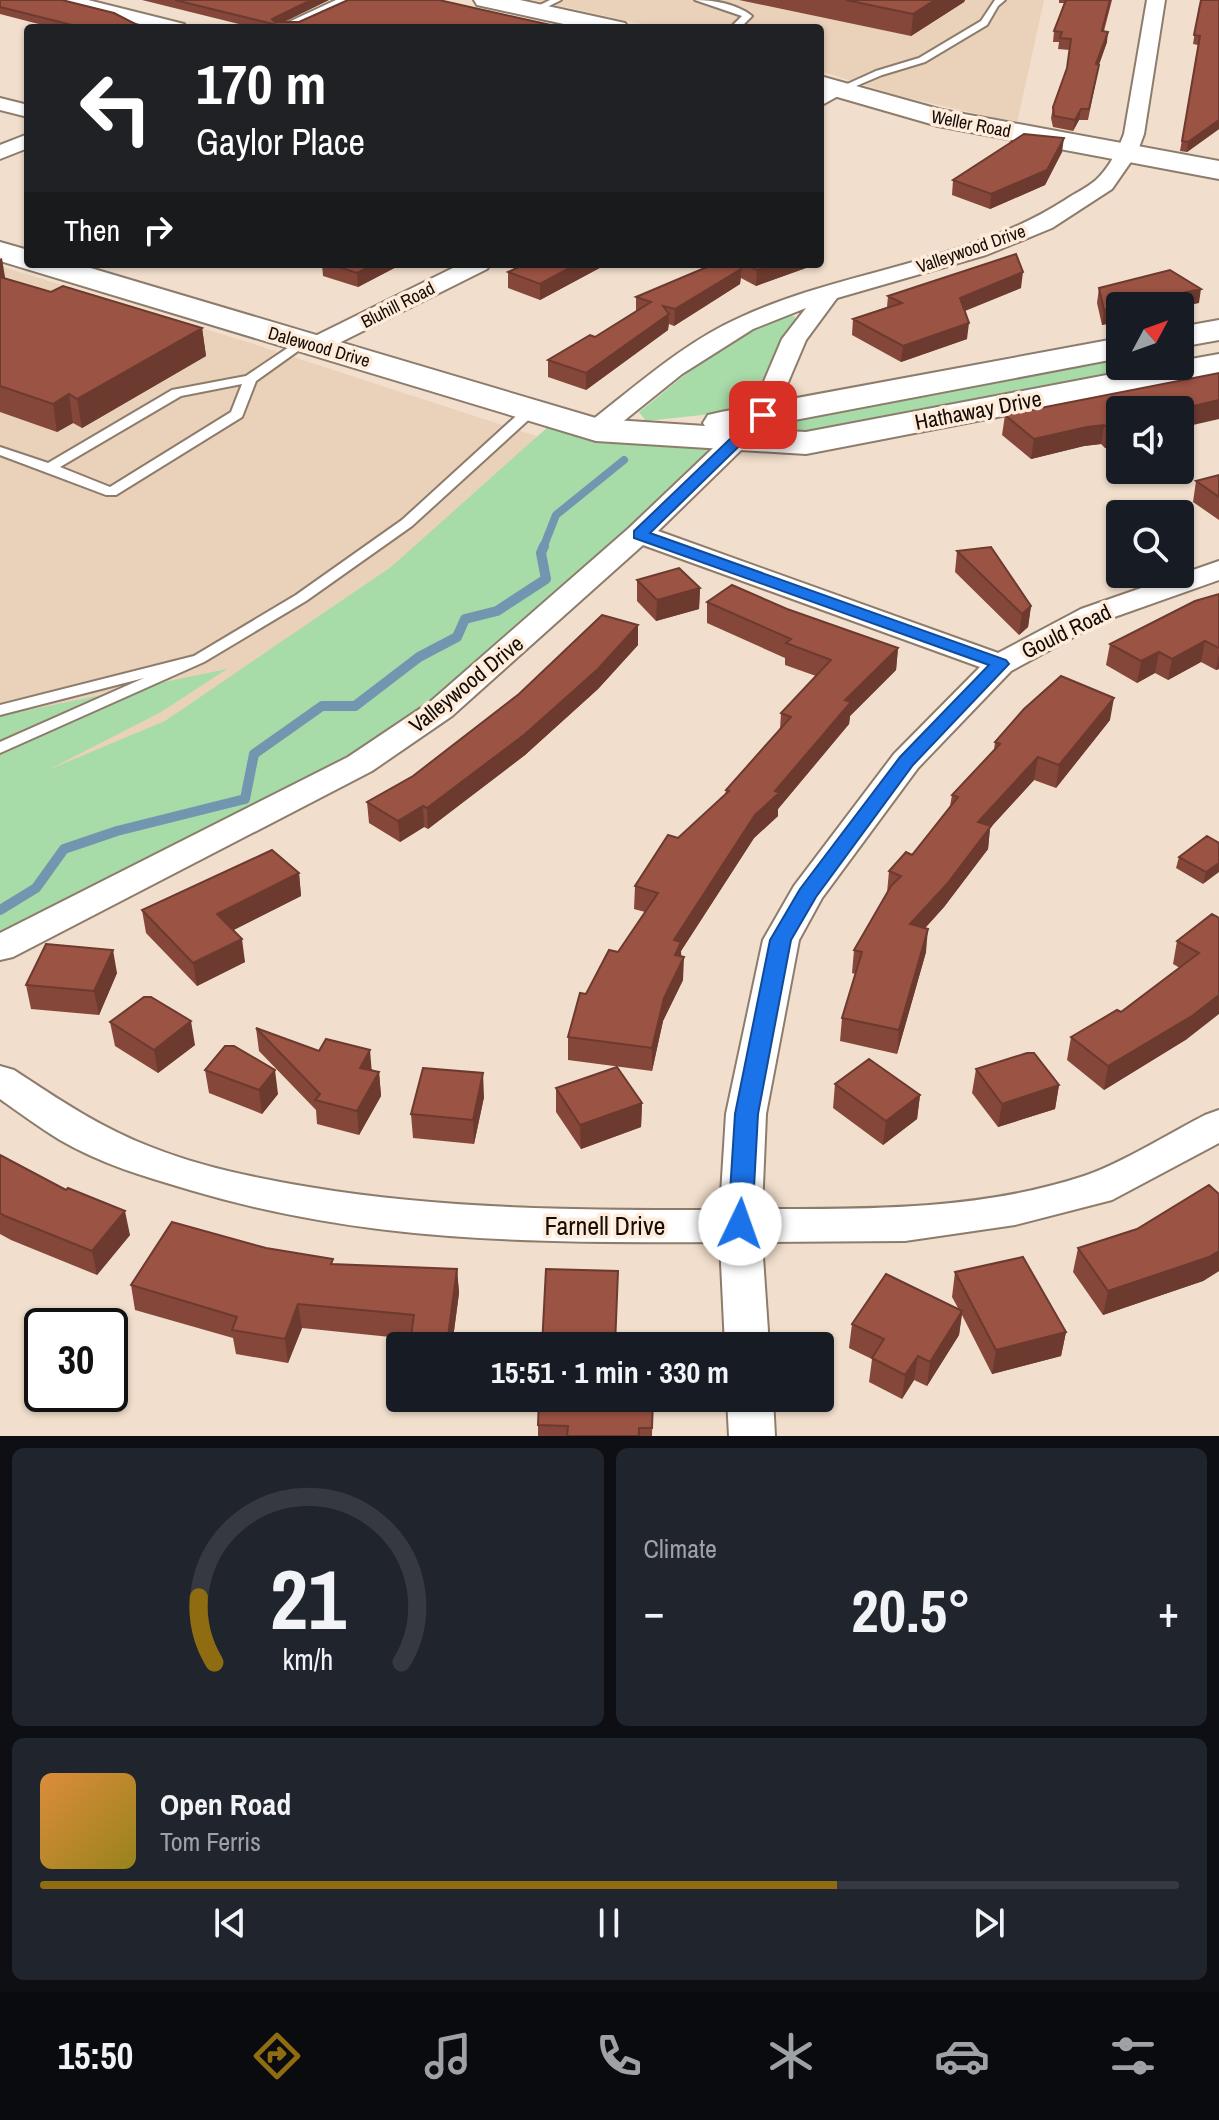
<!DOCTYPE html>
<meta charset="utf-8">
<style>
:root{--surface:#171b24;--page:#20242c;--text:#f1f3f6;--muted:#9ea1a6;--line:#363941;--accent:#8f6c11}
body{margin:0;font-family:"Archivo Narrow",sans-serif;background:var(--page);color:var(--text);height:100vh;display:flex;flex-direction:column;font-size:30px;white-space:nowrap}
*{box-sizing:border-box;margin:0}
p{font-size:26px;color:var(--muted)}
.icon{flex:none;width:44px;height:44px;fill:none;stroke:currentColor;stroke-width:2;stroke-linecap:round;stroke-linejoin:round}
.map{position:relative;height:1436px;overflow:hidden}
.side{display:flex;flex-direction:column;gap:12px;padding:12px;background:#0d0f14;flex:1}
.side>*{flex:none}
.hud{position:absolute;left:24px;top:24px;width:800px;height:244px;border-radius:8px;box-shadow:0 2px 6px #0004;background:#202124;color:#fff;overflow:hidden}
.needle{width:52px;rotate:49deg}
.controls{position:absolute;left:1106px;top:292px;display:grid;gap:16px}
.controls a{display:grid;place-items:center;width:88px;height:88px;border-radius:8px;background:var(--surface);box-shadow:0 2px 6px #0004;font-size:40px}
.speed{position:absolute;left:24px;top:1308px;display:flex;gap:16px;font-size:40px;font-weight:700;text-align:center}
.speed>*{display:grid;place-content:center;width:104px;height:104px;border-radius:50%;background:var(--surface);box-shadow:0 2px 6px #0004;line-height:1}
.speed .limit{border:4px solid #111;border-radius:12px;background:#fff;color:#111}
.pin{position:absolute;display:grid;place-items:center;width:68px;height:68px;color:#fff;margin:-34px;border-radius:16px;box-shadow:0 4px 12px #0006}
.me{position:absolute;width:88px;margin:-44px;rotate:3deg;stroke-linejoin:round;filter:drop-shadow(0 0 6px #0008)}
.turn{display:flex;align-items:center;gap:28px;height:168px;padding:0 40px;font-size:36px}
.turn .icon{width:104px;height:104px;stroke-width:2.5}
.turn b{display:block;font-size:56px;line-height:68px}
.then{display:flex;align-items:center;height:76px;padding:0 40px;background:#0003;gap:16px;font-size:30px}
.big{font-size:60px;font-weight:800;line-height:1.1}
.side .tile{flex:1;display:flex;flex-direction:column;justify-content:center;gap:12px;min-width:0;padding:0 28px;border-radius:12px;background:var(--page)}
.side .dial{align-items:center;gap:0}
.dial svg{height:208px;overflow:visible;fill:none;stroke:var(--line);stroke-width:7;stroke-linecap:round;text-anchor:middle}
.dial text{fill:var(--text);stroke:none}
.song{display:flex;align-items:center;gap:24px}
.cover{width:96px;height:96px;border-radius:12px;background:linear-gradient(135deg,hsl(30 70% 55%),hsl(50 70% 35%))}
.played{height:8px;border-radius:4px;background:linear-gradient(90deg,var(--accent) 70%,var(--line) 70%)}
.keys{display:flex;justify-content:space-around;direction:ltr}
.heat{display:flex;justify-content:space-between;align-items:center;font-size:44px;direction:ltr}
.side .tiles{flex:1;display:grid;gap:12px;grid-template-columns:1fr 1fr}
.tile:last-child{grid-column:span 2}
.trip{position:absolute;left:386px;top:1332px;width:448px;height:80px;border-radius:8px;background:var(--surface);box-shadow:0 2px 6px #0004;font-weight:800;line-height:80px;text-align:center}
.menu{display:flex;height:128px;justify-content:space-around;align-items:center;background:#090b0e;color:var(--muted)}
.menu .icon{width:56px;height:56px}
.menu .selected{color:var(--accent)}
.menu b{font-size:36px;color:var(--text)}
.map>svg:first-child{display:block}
.built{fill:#ead1ba}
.green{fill:#a7dba8}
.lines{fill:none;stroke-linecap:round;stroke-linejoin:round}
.stream-far1{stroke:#7296b0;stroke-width:8}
.stream{stroke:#7296b0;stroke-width:10}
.lane-casing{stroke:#8d7c6c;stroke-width:4}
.street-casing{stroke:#8d7c6c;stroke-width:4}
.secondary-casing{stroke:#8d7c6c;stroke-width:4}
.lane{fill:#fff;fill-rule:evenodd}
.street{fill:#fff;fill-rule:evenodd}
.secondary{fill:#fff;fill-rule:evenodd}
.wall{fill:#85473a}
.shaded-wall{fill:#6c3a2f}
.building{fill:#9b5343;stroke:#6c3a2f;stroke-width:2}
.route{fill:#1a73e8;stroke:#114b97;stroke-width:2}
.labels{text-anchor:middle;stroke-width:7;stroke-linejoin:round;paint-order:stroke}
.far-street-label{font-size:18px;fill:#130c07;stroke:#ffebd9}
.street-label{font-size:22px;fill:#130c07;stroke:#ffebd9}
.near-street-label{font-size:26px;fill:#130c07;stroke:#ffebd9}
</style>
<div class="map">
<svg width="1219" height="1436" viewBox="0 0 1219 1436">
<rect width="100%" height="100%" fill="#f1decc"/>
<path class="built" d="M533,0H1044L1017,123L896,95L820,71V28H661Z
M0,266L241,340L555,442L474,578L0,803Z"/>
<path class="green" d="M782,315L794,316L796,320L756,392L730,412L646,421L639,412C681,380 733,329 782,315Z
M1120,356V366H1173L810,435L798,433L788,426L792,419Z
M763,415L441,709L0,948V716L227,669L161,712L48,770L165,721L391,567L558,418L693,428Z"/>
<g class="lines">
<path class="stream-far1" d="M543,548L556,515L624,460"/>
<path class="stream" d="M0,910L36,888L64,849L117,831L245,799L254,754L322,706H355L419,657L457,637L465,619L497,611L546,579L541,553L544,546"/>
<g class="lane-casing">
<path id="lane" d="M550,0H561L537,12L530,10Z
M695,0C714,0 737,4 752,16L740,28H730L742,16Z
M995,0H1005L998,6L987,25L925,62L882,75L842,92L834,90L876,71L919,58L981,21Z
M301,339L305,340V346L256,381L242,417L116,495H106L0,455V447L48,463L172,390L246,376ZM242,384L231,412L110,487L60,467L181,396Z
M531,406L537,410L536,413L412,526L306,601L204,662L0,753V742L144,678L0,715V705L194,656L296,595L402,520L526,407Z"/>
</g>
<g class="street-casing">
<path id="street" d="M58,0H88L184,24L187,28H156L61,4Z
M336,0H360L300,28H276Z
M1147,0H1165L1144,134L1137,153L1112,189L1052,228L986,255L837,298L806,340L772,420L658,531L998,653L1081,609L1219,561V580L1103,621L1011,671L918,768L822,898L799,940L766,1114L762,1209C869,1209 981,1210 1084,1176C1120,1164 1170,1133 1205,1115L1219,1110V1143L1112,1200L1015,1225L905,1241L762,1242L769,1346H725L720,1242C536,1243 368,1243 190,1190C146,1177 101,1164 60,1140C40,1128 20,1113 0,1099V1066L14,1070C58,1099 101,1128 151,1147C201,1167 256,1178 309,1187C445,1210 582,1210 720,1210L726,1114L763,940L794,886L894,754L980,667L643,545L452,716L372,771L13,957L0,960V933L348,757L430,702L629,528L751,412L782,339L806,308L753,329L682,374L605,436H587L583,430L587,424C635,387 684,342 741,317C846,269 967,263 1065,200C1075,193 1087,188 1096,180C1109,168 1118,150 1124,134Z
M839,84L849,90L820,106V92Z
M0,98L28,105V117L0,110Z
M28,134V148L0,159V145Z
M461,264H490L487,269L325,350H307L304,345L307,340Z
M727,1398H773L775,1436H729Z"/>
</g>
<g class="secondary-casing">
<path id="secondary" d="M474,0H520L625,23L628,28H582L477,5Z
M820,76L942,110L1219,161V179L938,126L820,92Z
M0,242L28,250V264H77L599,419L705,426L703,423L708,415L721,412L1120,338V358L748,429L806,432L1154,366H1180V361L1219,354V374L806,454L596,441L0,261Z
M1219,320V340L1180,347V327Z"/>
</g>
<use href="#lane" class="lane"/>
<use href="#street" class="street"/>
<use href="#secondary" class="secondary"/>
</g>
<path class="wall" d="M0,0L143,28H54L0,14Z
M142,0H329L283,22L564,28H255Z
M739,0H965L964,2L911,36Z
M1059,0H1112L1104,31L1107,42L1099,65L1088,120H1079L1073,131L1053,127L1051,118L1053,107L1067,68L1070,50L1058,49L1059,42H1053L1054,31L1064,3H1059Z
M1219,0V129L1187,152L1180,151L1198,45L1193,44L1199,6Z
M1062,152L1045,185L990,209L952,195L953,180Z
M0,257L5,278L51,292L202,328L206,356L82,428L73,423L57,432L0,412Z
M322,264H402L358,287L323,276Z
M607,264L540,300L508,288V272Z
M714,264H817L756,286L741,278L740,284L674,326L669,324L668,330L586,390L548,377V360L595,337L636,311V297Z
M1021,288L965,311L967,339L901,362L852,335L853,319L887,307L888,296Z
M1099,288L1199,303L1120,306V321L1102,325L1097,303Z
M1120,410V445L1105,448L1101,444L1084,446L1031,459L1002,435L1005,415Z
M1219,475V520L1193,502L1196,481Z
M957,551L1031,606L1028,627L1019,635L955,572Z
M637,580L700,588L699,609L656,621L637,601Z
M1219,594V669L1216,670L1201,662L1168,680L1155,673L1137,683L1106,665L1110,644Z
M707,602L787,609L898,648L896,670L850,716L849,724L778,809V816L754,838L681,951L683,980L663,1021L652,1071L568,1060V1037L586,994L618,952L645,912L634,909L635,886L678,838L725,795L726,790L780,729L781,713L816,676L785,665V658L707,623Z
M638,625V645L598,689L525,755L428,829L424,827L400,842L369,823L367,802L413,776Z
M1110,720L1056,788L1034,780L990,828L988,849L944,907L925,928L926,952L897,1054L840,1041L842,1018L855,974L852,973L854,950L887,893L889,871L912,855L950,806L952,795L994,750L995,742Z
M1219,843L1203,884L1176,868L1179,857Z
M299,873L301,896L233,930L245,962L197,986L146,933L142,910Z
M1212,914L1187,1039L1104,1090L1067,1060L1071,1037L1121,1012L1180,968L1173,964L1177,941Z
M117,973L99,1015L31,1009L26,985Z
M110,1022L195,1045L158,1073L115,1046Z
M256,1028L379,1072L381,1096L359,1135L317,1124L316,1110L259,1051Z
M976,1069L1059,1085L1055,1109L998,1127L972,1093Z
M205,1070L278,1094L262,1114L209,1093Z
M835,1084L920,1095L917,1119L883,1145L833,1108Z
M556,1088L642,1103L641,1127L581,1149L556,1112Z
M484,1097L474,1144L413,1138L411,1114Z
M0,1155L130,1235L97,1275L11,1240L0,1234Z
M1219,1194V1271L1203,1281L1103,1315L1073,1272L1078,1248L1137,1229Z
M266,1248L334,1264L457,1269L459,1293L452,1346H410V1339L302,1328L288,1363L236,1354L233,1338L135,1310L131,1285Z
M955,1272L1066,1332L1061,1356L992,1374L962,1315L959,1335L927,1386L914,1380L902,1399L869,1382L872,1359L849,1348L852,1324L958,1308L952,1297Z
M653,1398L652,1436H538V1425Z"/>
<path class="shaded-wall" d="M311,0H329L278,25L272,19Z
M935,0H965L964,2L911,36L913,14Z
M1108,32L1107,42L1095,75L1096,64Z
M1081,109L1079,120L1073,131L1075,120Z
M1219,120V129L1187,152L1188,142Z
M1064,138L1062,152L1045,185L990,209L991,194Z
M2,258L6,284L0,288V259Z
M375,264H402L358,287L357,273Z
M577,264H607L540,300V284Z
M774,264H817L756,286L757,270Z
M741,269L740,284L674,326L675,309Z
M1023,272L1021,288L959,313L960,298Z
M1201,289L1199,303L1180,307V306H1121Z
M1120,306V321L1102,325L1104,310Z
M669,314L668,330L586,390V373Z
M969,323L967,339L901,362L903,346Z
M202,328L206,356L82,428L77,399Z
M69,394L73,423L57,432L53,404Z
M1219,400V419L1180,428V410H1176Z
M1104,425L1101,444L1084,446L1031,459L1034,439L1087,427Z
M1120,426V445L1105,448L1108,428Z
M700,588L699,609L656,621L657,600Z
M1031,606L1028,627L1019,635L1022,614Z
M638,625V645L598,689L525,755L428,829L427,808Z
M1205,641L1201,662L1168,680L1172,659Z
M898,648L896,670L850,716L849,724L778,809V816L754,838L681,951V962L684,957L683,980L663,1021L652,1071V1048L674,940L755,815L845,700Z
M1159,652L1155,673L1137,683L1141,661Z
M1219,653V669L1216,670Z
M1114,698L1110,720L1056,788L1059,765Z
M1038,757L1034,780L990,828L988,849L944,907L908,947L910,924L978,822Z
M423,806L424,827L400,842L398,821Z
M1219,863V872L1203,884L1206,872Z
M299,873L301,896L220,937L217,914Z
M928,929L926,952L897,1054L899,1030Z
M242,939L245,962L197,986L193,963Z
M113,950L117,973L99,1015L94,991Z
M1219,995V1014L1187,1039L1104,1090L1108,1066Z
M191,1021L195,1045L158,1073L154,1050Z
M370,1050L372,1074L360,1068Z
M275,1070L278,1094L262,1114L259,1090Z
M379,1072L381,1096L359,1135L357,1111Z
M483,1073L484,1097L474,1144L473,1120Z
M1059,1085L1055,1109L998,1127L1002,1104Z
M920,1095L917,1119L883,1145L886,1121Z
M642,1103L641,1127L581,1149L580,1125Z
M125,1211L130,1235L97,1275L92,1251Z
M1219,1251V1271L1203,1281L1103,1315L1108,1291Z
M457,1269L459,1293L452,1346H447Z
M298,1304L302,1328L288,1363L285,1339Z
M962,1311L959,1335L927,1386L930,1362Z
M1066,1332L1061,1356L992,1374L996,1350Z
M918,1356L914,1380L902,1399L905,1375Z"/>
<path class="building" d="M0,0H62L114,13L143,28H84L0,7Z
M175,0H311L272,19L275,22H299L348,0H439L564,28H289Z
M846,0H935L913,14Z
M1066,0H1110L1102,31L1108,32L1096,64L1099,65L1089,109H1081L1075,120L1054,116L1053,107L1067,68L1071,39L1060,38L1062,32L1054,31Z
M1201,0H1219V120L1188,142L1182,141L1200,36L1194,35Z
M1024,134L1064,138L1047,170L991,194L953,180Z
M1016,254L1023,272L960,298L969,323L903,346L853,319L902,303L888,296Z
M329,264H375L357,273Z
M525,264H577L540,284L508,272Z
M714,264H739L741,269L675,309L663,306L669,314L586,373L548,360L590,335L595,337L651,302L636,297Z
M744,264H774L757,270Z
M1170,270L1201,289L1104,310L1099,288Z
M0,277L51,292L63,286L202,328L77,399L69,394L53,404L0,386Z
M1219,373V400L1177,410H1120V426L1108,428L1104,425L1087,427L1034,439L1005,415Z
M1219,475V497L1196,481Z
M991,547L1031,606L1022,614L957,551Z
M679,568L700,588L657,600L637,580Z
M732,585L787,609L898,648L845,700L851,702L775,791L779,793L755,815L674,940L681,942L675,955L684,957L664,998L652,1048L568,1037L580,993L586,994L609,950L618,952L658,893L635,886L668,835L678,838L729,791L726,790L791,717L781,713L831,660L786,643L791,639L707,602Z
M1219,594V648L1205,641L1172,659L1159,652L1141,661L1110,644L1195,601Z
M602,615L638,625L598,669L524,735L427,808L423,806L398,821L367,802L413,776L519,694Z
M1061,676L1114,698L1059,765L1038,757L978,822L991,826L947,884L910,924L928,929L899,1030L842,1018L862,952L854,950L891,886L901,876L889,871L906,852L912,855L958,797L952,795L1000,744L995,742L1024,709Z
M1207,836L1219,843V863L1206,872L1179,857Z
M272,850L299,873L217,914L242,939L193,963L142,910Z
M1212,914L1219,918V995L1192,1016L1108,1066L1071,1037L1117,1010L1121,1012L1199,953L1177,941Z
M46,944L113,950L94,991L26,985Z
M144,997H151L191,1021L154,1050L110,1022Z
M256,1028L319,1051L326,1039L370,1050L360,1068L379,1072L357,1111L315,1100L320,1094Z
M225,1046H234L275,1070L259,1090L205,1070Z
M1027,1053H1034L1059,1085L1002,1104L976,1069Z
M869,1059L920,1095L886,1121L835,1084Z
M617,1067L642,1103L580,1125L556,1088Z
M423,1068L483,1073L473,1120L411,1114Z
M0,1155L66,1190L68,1188L125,1211L92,1251L5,1216L0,1213Z
M1209,1185L1219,1194V1251L1209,1257L1108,1291L1078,1248L1137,1229Z
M172,1222L266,1248L333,1259L331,1264L457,1269L447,1344L410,1343L414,1315L298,1304L285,1339L232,1330L237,1317L131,1285Z
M1023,1257L1066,1332L996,1350L955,1272Z
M546,1269L618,1271L615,1346H542Z
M886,1274L962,1311L930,1362L918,1356L905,1375L872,1358L884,1339L852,1324Z
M539,1398H653L652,1428H639V1436H567L568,1426L538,1425Z"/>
<path class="route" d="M763,410L768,412V418L650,533L1006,660L1009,664L913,765L816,897L791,940L758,1114L752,1224L749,1230L740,1233L732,1230L728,1224L735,1114L770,940L800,889L900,757L989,665L634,538V531L758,412Z"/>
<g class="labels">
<g class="far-street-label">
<text transform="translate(971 124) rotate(11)" y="6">Weller Road</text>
<text transform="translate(971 249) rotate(-19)" y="6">Valleywood Drive</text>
<text transform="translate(398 305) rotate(-27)" y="6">Bluhill Road</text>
<text transform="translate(319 347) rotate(16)" y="6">Dalewood Drive</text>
</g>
<g class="street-label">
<text transform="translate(978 410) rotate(-11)" y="8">Hathaway Drive</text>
<text transform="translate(1066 631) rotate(-26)" y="8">Gould Road</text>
<text transform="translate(466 684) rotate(-39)" y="8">Valleywood Drive</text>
</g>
<g class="near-street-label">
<text x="605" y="1235">Farnell Drive</text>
</g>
</g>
</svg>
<div class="controls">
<a><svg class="needle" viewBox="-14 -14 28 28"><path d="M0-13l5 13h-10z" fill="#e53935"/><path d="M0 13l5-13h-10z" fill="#9ea1a6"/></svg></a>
<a><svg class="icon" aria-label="sound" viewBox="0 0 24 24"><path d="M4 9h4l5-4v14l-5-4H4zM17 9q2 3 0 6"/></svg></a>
<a><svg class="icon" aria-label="search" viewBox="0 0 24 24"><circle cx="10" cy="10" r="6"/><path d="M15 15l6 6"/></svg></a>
</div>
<div class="speed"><div class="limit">30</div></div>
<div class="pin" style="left:763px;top:415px;background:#d93025"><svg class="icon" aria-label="arrive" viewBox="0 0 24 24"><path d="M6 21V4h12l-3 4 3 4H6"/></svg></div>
<svg class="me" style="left:740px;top:1224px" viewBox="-20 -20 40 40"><circle r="19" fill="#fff"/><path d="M0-13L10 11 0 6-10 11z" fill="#1a73e8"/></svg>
<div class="trip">15:51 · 1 min · 330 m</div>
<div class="hud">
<div class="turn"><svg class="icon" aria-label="left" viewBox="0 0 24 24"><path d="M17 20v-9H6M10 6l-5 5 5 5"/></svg><div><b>170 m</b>Gaylor Place</div></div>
<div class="then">Then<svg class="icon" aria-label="right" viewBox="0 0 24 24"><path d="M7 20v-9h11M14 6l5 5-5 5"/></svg></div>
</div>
</div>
<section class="side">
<div class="tiles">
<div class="tile dial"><svg viewBox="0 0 100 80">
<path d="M14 69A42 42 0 1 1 86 69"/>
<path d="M14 69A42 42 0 0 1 8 44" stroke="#8f6c11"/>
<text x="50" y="56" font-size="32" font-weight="700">21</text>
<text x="50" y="72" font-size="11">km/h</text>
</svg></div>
<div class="tile"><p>Climate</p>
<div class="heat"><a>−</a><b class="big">20.5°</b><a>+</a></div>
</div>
<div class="tile">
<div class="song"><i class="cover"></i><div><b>Open Road</b><p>Tom Ferris</p></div></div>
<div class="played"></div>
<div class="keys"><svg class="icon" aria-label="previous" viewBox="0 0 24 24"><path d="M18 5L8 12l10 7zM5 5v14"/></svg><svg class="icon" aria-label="pause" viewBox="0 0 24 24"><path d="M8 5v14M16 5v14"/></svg><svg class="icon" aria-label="next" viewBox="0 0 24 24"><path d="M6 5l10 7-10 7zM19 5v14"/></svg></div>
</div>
</div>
</section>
<nav class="menu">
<b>15:50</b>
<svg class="icon selected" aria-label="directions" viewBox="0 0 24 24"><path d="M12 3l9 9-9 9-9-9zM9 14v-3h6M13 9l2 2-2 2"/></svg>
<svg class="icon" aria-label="music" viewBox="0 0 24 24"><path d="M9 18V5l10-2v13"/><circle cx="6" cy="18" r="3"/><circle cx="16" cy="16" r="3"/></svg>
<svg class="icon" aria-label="phone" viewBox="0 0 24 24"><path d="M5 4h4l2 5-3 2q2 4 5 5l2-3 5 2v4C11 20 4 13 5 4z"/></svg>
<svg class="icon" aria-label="climate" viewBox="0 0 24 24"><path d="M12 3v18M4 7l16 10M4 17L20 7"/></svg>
<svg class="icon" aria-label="car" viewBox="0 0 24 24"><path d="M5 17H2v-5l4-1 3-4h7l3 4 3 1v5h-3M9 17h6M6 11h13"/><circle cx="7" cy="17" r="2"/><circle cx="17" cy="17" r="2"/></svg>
<svg class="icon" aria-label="filters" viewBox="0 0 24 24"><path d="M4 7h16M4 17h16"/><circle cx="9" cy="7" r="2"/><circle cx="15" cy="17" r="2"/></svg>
</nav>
